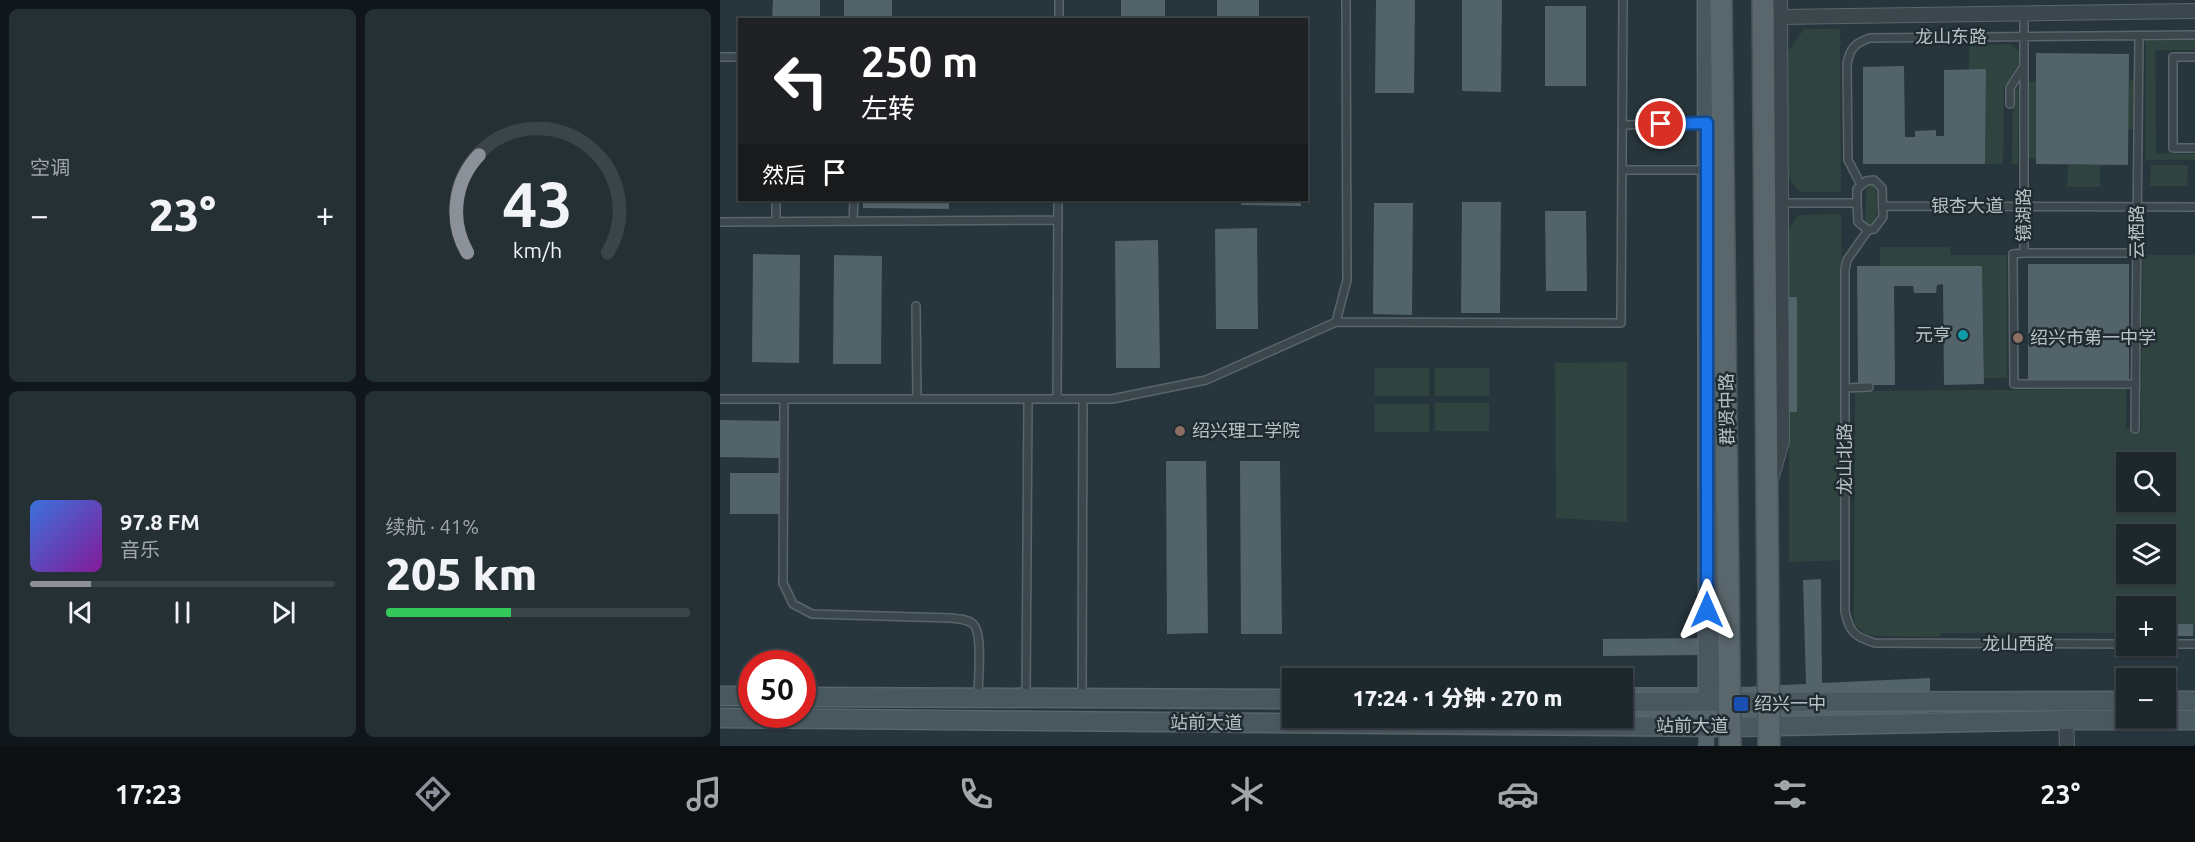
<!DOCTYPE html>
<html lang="zh">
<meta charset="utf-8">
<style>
:root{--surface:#1d282d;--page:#253035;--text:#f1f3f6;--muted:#a0a6aa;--line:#3b4449;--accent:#8c9099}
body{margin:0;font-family:Ubuntu,"Noto Sans SC",sans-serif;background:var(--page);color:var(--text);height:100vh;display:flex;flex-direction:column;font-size:22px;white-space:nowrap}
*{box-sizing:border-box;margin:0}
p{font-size:20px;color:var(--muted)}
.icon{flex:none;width:33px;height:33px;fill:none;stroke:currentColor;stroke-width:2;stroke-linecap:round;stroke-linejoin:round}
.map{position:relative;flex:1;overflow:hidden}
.details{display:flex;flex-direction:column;gap:9px;padding:9px;background:#101619;width:720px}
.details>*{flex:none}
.banner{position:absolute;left:18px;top:18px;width:570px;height:183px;border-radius:0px;box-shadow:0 2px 4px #0004,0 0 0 2px var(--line);background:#202124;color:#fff;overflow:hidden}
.fabs{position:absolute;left:1396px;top:452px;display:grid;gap:12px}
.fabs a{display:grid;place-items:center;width:60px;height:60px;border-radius:0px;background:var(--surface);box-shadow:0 2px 4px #0004,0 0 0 2px var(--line);font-size:30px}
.speed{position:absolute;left:18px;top:650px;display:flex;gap:12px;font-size:30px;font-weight:700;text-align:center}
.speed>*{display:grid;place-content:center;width:78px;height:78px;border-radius:50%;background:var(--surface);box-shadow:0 2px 4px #0004,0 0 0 2px var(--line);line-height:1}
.speed .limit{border:9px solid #d22;background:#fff;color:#111}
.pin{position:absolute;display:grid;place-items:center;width:51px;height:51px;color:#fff;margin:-26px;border:3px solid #fff;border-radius:50%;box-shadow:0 2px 6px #0007}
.me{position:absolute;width:66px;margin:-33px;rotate:0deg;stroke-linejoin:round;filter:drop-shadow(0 0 4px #0008)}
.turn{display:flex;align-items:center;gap:21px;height:126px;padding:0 24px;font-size:27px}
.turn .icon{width:78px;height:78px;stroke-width:2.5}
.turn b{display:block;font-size:42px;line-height:51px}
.then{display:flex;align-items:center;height:57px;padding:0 24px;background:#0003;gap:12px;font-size:22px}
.big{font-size:45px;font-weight:800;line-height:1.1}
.details .tile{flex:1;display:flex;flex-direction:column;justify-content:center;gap:9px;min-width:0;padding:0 21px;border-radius:9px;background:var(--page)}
.details .dial{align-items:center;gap:0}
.dial svg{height:156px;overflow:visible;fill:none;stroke:var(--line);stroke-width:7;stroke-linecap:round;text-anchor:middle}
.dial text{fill:var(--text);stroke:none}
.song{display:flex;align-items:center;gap:18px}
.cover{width:72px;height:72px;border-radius:9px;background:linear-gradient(135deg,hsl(220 70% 55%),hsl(290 70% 35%))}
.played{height:6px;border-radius:3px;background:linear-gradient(90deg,var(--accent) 20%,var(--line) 20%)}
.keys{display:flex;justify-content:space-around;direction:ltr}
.heat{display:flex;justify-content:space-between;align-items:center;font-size:33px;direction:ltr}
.charge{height:9px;border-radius:4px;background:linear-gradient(90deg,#34c759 41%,var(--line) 0)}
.details .tiles{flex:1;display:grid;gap:9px;grid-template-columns:repeat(2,1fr)}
.trip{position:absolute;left:562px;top:668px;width:351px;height:60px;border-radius:0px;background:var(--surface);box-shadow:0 2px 4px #0004,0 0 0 2px var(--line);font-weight:800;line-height:60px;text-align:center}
.menu{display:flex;height:96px;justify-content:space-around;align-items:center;background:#0c1012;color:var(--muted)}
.menu .icon{width:42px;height:42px}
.menu .active{color:var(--accent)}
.menu b{font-size:27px;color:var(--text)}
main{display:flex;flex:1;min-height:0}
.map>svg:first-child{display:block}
.green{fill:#2f443e;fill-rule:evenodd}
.building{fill:#526369}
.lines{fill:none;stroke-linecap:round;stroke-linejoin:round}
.lane-casing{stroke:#59656a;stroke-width:10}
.street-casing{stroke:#59656a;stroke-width:16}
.secondary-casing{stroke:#59656a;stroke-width:21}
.primary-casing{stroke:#475358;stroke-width:24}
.lane{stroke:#3b474c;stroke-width:7}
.street{stroke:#3b474c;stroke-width:14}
.secondary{stroke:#49575f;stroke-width:18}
.primary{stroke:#59666c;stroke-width:21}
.route-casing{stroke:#114b97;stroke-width:15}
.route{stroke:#1a73e8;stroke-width:10}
.culture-dot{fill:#0f9aa8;stroke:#202c31;stroke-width:2}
.education-dot{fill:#8d6e63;stroke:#202c31;stroke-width:2}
.transit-dot{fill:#1a4fb4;stroke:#202c31;stroke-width:2}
.labels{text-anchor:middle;stroke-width:5;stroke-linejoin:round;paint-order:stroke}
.street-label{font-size:18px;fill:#b7c2c7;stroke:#202c31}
.poi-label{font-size:18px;fill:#b7c2c7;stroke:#202c31;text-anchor:start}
</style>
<main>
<section class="details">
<div class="tiles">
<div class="tile"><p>空调</p>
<div class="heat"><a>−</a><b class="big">23°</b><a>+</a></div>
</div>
<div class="tile dial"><svg viewBox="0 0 100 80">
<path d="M14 69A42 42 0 1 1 86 69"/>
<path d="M14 69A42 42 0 0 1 20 19" stroke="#8c9099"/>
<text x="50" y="56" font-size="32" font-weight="700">43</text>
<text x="50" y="72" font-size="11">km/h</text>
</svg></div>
<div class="tile">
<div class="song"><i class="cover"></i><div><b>97.8 FM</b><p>音乐</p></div></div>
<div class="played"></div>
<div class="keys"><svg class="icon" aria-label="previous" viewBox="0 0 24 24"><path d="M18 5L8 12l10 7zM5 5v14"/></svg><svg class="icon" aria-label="pause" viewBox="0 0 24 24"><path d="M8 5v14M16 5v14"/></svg><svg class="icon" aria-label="next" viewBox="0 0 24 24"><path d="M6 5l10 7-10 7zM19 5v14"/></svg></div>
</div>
<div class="tile"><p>续航 · 41%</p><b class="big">205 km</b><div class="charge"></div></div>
</div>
</section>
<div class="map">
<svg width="1475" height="746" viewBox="0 0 1475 746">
<rect width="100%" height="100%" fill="#27363c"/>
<path class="green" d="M1084,29H1120L1121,192H1080L1067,176V53Z
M1475,40V50H1435L1436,153L1475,154V160H1425L1426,41Z
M1291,44L1299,52V63L1284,88L1283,164H1265L1266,69L1249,70V46Z
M1415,80V129H1408L1409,81Z
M1308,82H1316V158H1307Z
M1293,89H1299L1298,164H1292Z
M1348,165H1380V187H1347Z
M1431,165H1468L1467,186H1430Z
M1147,184H1153C1158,195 1159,215 1153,225L1147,224L1145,219Z
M1121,214L1125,560L1069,562V412L1077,297H1068L1067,232L1078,215Z
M1160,247H1230L1231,255H1287V378H1264L1262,266H1160Z
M1423,255H1475V636L1472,624H1446V606H1407V633H1220V637L1156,636L1146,634L1135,625L1134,616L1135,391L1406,389V428L1421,431ZM1407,462H1446V501H1407ZM1407,534H1446V573H1407Z
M907,362V522L836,518L835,363Z
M655,368H709V396H655Z
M715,368H769V396H715Z
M715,403H769V431H715Z
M655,404H709V432H655Z"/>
<path class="building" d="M53,0H100V20H52Z
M124,0H172V20H124Z
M401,0H445V20H401Z
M497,0H539V20H497Z
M656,0H695L694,93H655Z
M742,0H782L781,92L742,91Z
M825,6H866V86H825Z
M1316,53L1409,54L1408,165L1316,164Z
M1184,66L1185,137H1195V131L1216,130V136H1224V70L1266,69L1265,164H1143V67Z
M143,200H229V209L143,208Z
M521,200H581V206L521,205Z
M742,202H781L780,313H741Z
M654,203H693L692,315L653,314Z
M825,211H866L867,291H826Z
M537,228L538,329H496L495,229Z
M438,240L440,368H396L395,241Z
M33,254L80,255L79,363L32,362Z
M114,255L162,256L161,364H113Z
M1308,264H1409V382H1308Z
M1137,266H1262L1264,384L1224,385L1223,284L1217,285L1216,293H1194L1193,286H1174L1175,385H1138Z
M1068,297H1077V412H1069Z
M0,420L60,421L59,458L0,457Z
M446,461H486L488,633L447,634Z
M520,461H560L562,634H521Z
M10,473H60V514H10Z
M1101,579L1102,683L1210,678V716L995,723L994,746H978L979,723L900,727L903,687H981L983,655L883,656V639L997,638L996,688L1086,684L1083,580Z
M1446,624H1473V636H1446Z"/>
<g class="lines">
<g class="lane-casing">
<path id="lane" d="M1304,13V253L1293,254L1294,384H1416
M339,20V0
M0,57H20
M1475,57H1453V148H1475
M1290,104V88L1304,66
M902,125L985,123
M902,170H986
M1141,185L1128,160L1127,64C1130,48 1135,43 1150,38L1475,35
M1061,203H1137V189L1146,181L1154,180L1162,188L1163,217L1154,229L1148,230
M1137,203L1138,222L1148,230
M1163,206L1475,207
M56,221V200
M133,221L134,200
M0,222L338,220
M1148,230L1127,260L1125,270V611C1129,632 1135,637 1155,643L1407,644
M1304,253H1417
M196,306L197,399
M616,322L901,323L903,0
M1125,388L1149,387
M0,399H392L486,380L616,322L627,280L626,0
M64,399L63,583L73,604L92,614L231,618C238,619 249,619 254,625C263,635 258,682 258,697
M337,399L338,200
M1415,429L1419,36
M1446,644H1475
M306,696L308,399
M362,698L363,399"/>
</g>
<g class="street-casing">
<path id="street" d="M1060,17L1475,11
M1052,476L1062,441L1060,0
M1346,720L1347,746"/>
</g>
<g class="secondary-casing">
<path id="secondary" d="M987,0L988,702
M0,696H32
M82,697L573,699
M1446,701H1475
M903,702L1407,701
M0,718L1011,727L1346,720H1475"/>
</g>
<g class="primary-casing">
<path id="primary" d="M1001,0L1010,746
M1043,0L1049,746"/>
</g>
<use href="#lane" class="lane"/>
<use href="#street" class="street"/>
<use href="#secondary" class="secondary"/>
<use href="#primary" class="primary"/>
</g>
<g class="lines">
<g class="route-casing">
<path id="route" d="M941,124L987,123V610"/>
</g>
<use href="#route" class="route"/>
</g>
<circle class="culture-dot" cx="1243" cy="335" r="6"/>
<g class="education-dot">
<circle cx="1298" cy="338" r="6"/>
<circle cx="460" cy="431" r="6"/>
</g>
<rect class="transit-dot" x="1013" y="696" width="16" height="16" rx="3"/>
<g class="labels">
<g class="street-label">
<text x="1231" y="43">龙山东路</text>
<text x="1247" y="212">银杏大道</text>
<text transform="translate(1304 215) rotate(-90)" y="6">镜湖路</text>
<text transform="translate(1417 232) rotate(-90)" y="6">云栖路</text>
<text transform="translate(1007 409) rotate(-91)" y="6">群贤中路</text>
<text transform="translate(1125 459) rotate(-90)" y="6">龙山北路</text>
<text x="1298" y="650">龙山西路</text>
<text x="486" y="729">站前大道</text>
<text x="972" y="732">站前大道</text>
</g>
<g class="poi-label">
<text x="1231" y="341" text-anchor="end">元亨</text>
<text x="1310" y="344">绍兴市第一中学</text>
<text x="472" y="437">绍兴理工学院</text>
<text x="1034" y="710">绍兴一中</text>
</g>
</g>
</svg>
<div class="fabs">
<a><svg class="icon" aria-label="search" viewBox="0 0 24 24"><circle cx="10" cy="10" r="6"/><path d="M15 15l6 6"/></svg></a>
<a><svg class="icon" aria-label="layers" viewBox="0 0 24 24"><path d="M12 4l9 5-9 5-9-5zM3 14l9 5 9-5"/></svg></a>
<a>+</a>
<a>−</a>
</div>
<div class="speed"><div class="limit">50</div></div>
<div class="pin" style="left:941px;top:124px;background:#d93025"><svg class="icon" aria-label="arrive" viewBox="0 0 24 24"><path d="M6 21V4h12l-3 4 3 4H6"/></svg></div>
<svg class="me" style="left:987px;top:610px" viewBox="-20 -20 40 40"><path d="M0-17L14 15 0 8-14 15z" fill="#1a73e8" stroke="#fff" stroke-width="4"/></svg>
<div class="trip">17:24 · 1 分钟 · 270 m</div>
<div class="banner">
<div class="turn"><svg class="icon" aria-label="left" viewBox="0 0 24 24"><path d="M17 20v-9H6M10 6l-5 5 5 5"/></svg><div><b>250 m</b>左转</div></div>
<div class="then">然后<svg class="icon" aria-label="arrive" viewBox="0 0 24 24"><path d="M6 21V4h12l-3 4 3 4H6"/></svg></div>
</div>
</div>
</main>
<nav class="menu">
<b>17:23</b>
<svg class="icon active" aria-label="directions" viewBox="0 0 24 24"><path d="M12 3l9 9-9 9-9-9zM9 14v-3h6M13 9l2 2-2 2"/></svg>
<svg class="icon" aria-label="music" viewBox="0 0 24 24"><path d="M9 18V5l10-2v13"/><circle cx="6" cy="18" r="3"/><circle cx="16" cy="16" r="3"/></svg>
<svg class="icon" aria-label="phone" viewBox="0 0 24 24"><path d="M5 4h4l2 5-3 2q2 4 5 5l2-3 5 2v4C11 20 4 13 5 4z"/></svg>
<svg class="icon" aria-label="climate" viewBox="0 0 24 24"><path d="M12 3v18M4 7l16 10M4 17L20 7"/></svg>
<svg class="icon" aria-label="car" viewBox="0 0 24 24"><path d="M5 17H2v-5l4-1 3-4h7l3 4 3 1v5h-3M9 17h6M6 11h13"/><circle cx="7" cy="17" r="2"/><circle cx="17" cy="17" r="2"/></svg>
<svg class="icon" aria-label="filters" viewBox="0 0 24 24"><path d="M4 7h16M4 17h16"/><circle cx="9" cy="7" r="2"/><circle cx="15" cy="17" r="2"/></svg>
<b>23°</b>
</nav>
